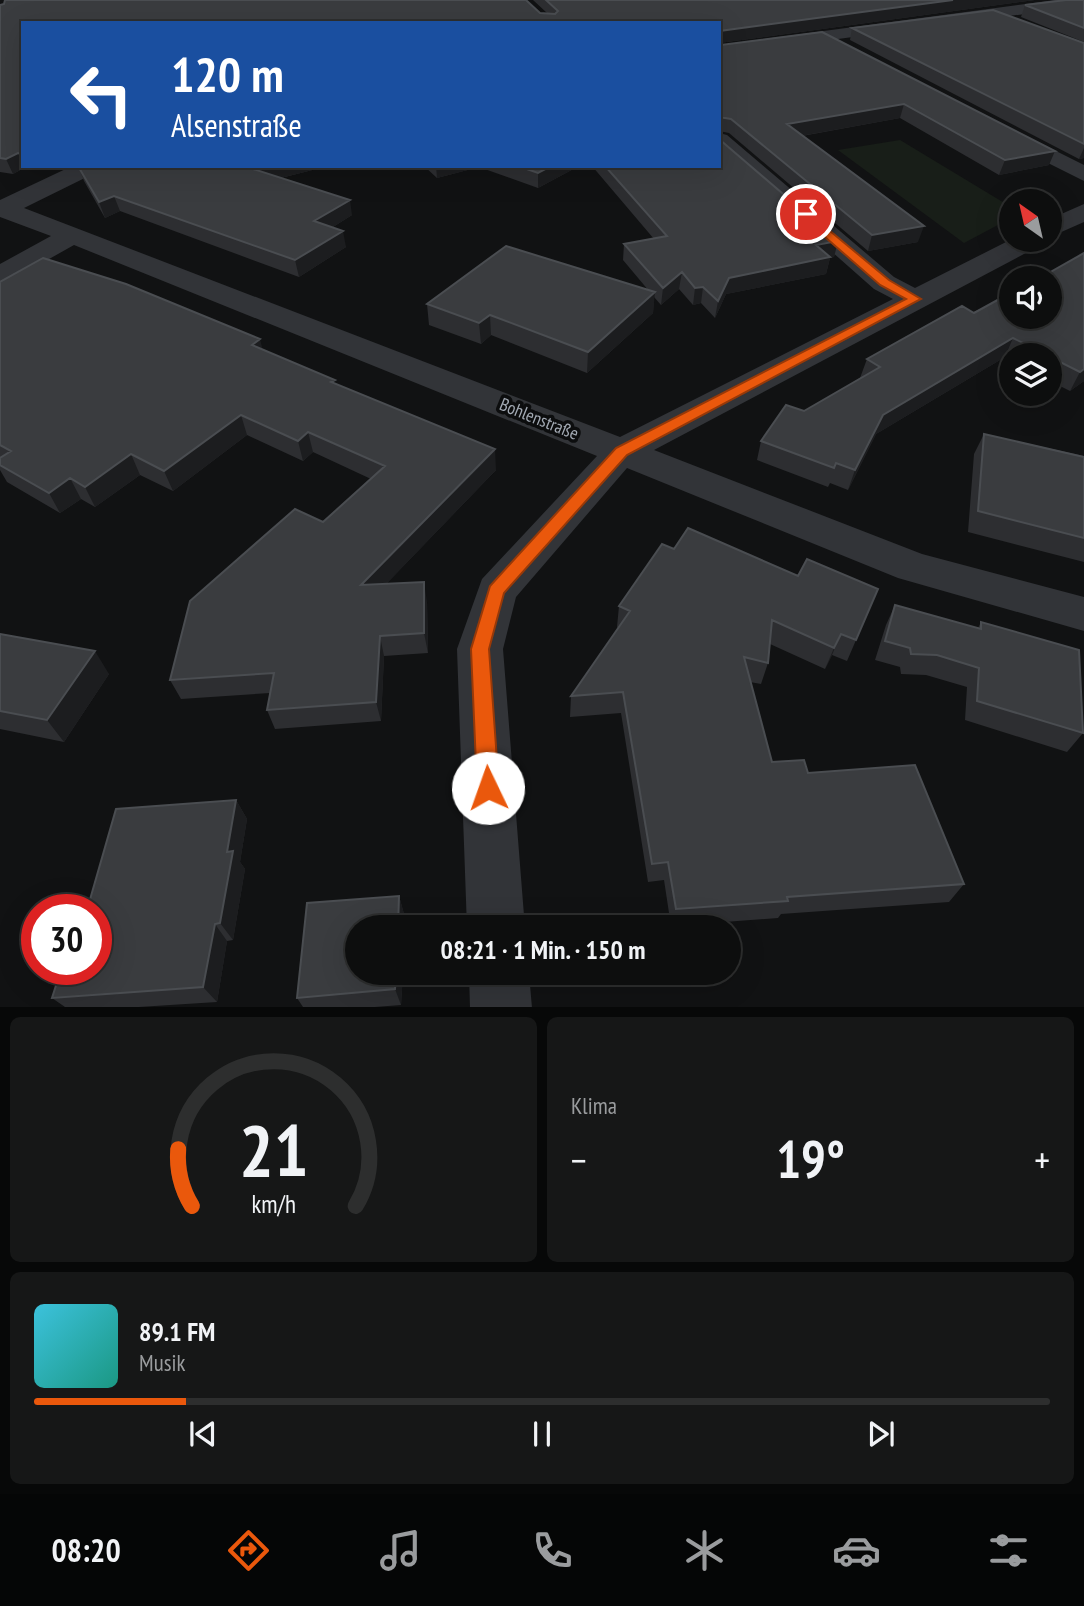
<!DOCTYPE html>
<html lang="de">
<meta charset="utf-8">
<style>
:root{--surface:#0d0e0e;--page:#161717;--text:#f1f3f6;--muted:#9a9c9e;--line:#2d2e2e;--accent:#ea580c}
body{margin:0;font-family:"PT Sans Narrow",sans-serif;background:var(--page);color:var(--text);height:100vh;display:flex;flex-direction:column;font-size:26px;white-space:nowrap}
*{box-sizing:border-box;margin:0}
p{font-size:23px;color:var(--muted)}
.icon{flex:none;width:38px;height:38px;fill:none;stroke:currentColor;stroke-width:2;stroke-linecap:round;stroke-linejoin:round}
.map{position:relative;height:1007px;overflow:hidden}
.side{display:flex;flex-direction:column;gap:10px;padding:10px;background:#070808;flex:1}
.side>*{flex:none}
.hud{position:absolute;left:21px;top:21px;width:700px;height:147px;border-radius:0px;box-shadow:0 7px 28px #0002,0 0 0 2px var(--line);background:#1a4fa0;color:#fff;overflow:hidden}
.needle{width:46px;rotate:326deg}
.controls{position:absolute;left:999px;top:189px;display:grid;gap:14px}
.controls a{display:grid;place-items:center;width:63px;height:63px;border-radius:50%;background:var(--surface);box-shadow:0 7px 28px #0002,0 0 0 2px var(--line);font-size:35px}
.speed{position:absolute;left:21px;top:894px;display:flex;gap:14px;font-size:35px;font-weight:700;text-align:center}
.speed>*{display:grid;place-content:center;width:91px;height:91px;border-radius:50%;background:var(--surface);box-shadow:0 7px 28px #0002,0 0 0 2px var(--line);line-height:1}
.speed .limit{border:10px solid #d22;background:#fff;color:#111}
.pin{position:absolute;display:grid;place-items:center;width:60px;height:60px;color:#fff;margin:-30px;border:4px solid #fff;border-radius:50%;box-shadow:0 2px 7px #0007}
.me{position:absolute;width:77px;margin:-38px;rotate:357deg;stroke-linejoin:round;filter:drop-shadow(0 0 5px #0008)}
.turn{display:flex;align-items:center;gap:24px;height:147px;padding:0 35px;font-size:32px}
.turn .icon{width:91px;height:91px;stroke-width:2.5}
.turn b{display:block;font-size:49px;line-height:60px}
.big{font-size:52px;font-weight:800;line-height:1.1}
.side .widget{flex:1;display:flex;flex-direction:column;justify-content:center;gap:10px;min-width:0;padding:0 24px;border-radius:10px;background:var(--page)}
.side .dial{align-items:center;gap:0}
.dial svg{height:182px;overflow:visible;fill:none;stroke:var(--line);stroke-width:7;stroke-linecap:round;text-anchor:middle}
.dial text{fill:var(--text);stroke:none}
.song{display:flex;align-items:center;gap:21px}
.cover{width:84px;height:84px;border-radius:10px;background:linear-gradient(135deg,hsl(190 70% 55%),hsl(170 70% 35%))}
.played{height:7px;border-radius:4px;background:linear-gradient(90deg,var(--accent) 15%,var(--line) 15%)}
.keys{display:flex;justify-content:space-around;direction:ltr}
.heat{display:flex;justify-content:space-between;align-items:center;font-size:38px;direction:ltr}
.side .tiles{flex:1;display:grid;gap:10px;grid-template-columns:1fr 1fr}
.widget:last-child{grid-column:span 2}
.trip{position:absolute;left:345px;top:915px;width:396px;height:70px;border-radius:35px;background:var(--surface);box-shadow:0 7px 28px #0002,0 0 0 2px var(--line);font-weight:800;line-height:70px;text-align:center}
.dock{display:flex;height:112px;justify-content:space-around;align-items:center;background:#050606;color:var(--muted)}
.dock .icon{width:49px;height:49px}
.dock .active{color:var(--accent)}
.dock b{font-size:32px;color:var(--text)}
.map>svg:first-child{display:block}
.green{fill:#181e18}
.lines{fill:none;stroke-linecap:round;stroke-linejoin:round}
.minor{fill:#323438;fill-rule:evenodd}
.wall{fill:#2d2e31}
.shaded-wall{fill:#1c1d1f}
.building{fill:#3a3c3f;stroke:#4a4d51;stroke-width:2}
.route{fill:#ea580c;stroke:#983908;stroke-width:2}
.labels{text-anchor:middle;stroke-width:7;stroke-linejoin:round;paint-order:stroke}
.street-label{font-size:18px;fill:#a3aab4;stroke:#0c0d0e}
</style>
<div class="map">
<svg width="1084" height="1008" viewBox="0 0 1084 1008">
<rect width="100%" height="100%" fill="#111213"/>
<path class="green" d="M900,140L1011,207V218L964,243L838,150Z"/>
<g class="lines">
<path class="minor" d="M1055,0H1084V6L719,55V45Z
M1006,126L1084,165V181L998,138L995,133L998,128Z
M719,133L727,135L894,277L915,288L1012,239L1043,240L1039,246L654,450L922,554L1084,597V631L898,578L627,468L516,597L503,649L525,928H467L457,649L482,579L597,456L74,245L10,281L0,283V264L51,236L0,217V200L72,166H102L99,171L24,208L620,437L893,299L874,289L719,152Z
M1084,204V222L1050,237V219Z
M469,973H529L532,1008H470Z"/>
</g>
<path class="wall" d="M533,0H1035L719,43L23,23V166H38L32,170L24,168L13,174L0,172V5L547,13Z
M1084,0V42L1021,17L1025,5Z
M852,28L1084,43V158L1079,159L850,40Z
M822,32L1049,165L999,175L900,118L802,136L918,242L868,251L729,133L719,131V139L838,241L834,257L830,258L826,274L726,294L715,318L701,303L693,305L679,289L661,305L654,297L653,313L587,373L491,335L481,344L429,325L427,304L649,291L623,260L624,244L654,239L592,166H719V43L721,45Z
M78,166H328L281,178L352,215L333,227L346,247L299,277L120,211L105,218L84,181Z
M424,166H579L538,188L479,167L437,178Z
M1050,278L1084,381L1070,391L1050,381V355H1012V361L1005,357L876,434L848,490L830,483L828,487L757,460L761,441L860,378L867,359Z
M0,282L263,349L335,384L496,470L386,584L427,602L428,653L384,656L381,721L275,729L267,710L270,693L181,699L170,680L323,522L371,479L313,452L303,461L247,435L173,491L140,475L95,507L81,499L60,513L7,482L0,470Z
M984,434L1084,456V562L968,532L974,454Z
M674,549L798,576L878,589L847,661L832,655L825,669L770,644L768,663L761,684L750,682L772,762L808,773L964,884L949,902L781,914L778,918L671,926L664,880L648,882L621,713L570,717L571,696L618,628L617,627L619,606Z
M895,605L978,628L981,622L1083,733L1067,752L965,720L967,687L926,675L901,674L900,667L875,660L886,625Z
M0,634L109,674L64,742L0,729Z
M236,800L247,819L240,862L245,869L233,940L227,941L217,1002L139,1007H65L52,998Z
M399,896L404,914V928H357V973H403L401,1005L375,1007H303L297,998L307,903Z"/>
<path class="shaded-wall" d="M953,0H1035L719,43V31Z
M904,104L900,118L784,139L787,124Z
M1084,148V158L1079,159Z
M1055,151L1049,165L999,175L1005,160Z
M18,153L24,168L13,174L6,159Z
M264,166H328L257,184L253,169Z
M436,166H479V167L437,178Z
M551,166H579L538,188V173Z
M114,196L120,211L105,218L99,202Z
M350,200L352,215L317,237L314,221Z
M924,226L918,242L868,251L872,235Z
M343,231L346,247L299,277L295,260Z
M838,241L834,257L830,258L826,274L726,294L715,318L718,301L729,278L816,245Z
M682,272L679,289L661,305L663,288Z
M703,287L701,303L693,305L695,288Z
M655,292L653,313L587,373L588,352Z
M490,315L491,335L481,344L479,323Z
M1013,338L1005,357L876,434L848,490L855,470L883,415Z
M260,339L265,359L252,345Z
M1084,369V381L1070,391L1080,372Z
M241,415L247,435L173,491L164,471Z
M308,432L313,452L303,461L298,441Z
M495,449L496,470L366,605L361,585Z
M131,454L140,475L95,507L85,487Z
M70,478L81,499L60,513L49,493Z
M424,582L427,602L428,653L424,633Z
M841,634L832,655L825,669L834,648Z
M380,636L384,656L381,721L376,702Z
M95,651L109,674L64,742L47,720Z
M236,800L247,819L240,862L245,869L233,940L220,923L227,852Z
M399,896L404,914V928H398Z
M215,924L227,941L217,1002L203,987Z
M396,973H403L401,1005L395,989Z"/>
<path class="building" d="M5,0H526L540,13L555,14L558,11L546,0H953L719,31V23H23V154L18,153L6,159L0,158V5L4,4Z
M1066,0H1084V28L1025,5Z
M993,10L1084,43V144L852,28Z
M822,32L1055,151L1005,160L904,104L787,124L924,226L872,235L731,119L719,117V139L838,241L816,245L830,257L729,278L718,301L703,287L695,288L682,272L663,288L624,244L667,236L605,166H719V43L721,45Z
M78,166H264L253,169L350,200L314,221L343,231L295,260L114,196L99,202Z
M518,166H551L538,173Z
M506,246L655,292L588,352L490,315L479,323L427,304Z
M1084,253V369L1080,372L1050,357V355H1047L1013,338L883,415L855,470L836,463L834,468L761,441L786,405L804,411L880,367L867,359L962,306L974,313L1012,292V317H1050V278H1040Z
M43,258L126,284L260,339L252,345L335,380L331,382L495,449L361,585L424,582V633L380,636L376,702L267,710L274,673L170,680L190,601L295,509L323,522L385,466L308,432L298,441L241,415L164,471L131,454L85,487L70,478L49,493L0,465V458L11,451L0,445V282Z
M984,434L1084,457V538L978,511Z
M688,528L798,576L807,559L878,589L856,640L841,634L834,648L772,620L768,663L744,657L772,762L804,760L808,773L915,765L964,884L787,897L788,901L676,909L668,862L652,864L623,692L571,696L630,611L619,606L662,544L674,549Z
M895,605L981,629V622L1079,650L1083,733L977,701L979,668L937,655L911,654L910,648L885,641Z
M0,634L95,651L47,720L0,711Z
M236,800L227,852L233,851L220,923L215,924L203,987L52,998L61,970H96V910H87L116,809Z
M399,896L398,928H357V973H396L395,989L297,998L307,903Z"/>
<path class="route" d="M806,211L889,280L921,299L627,455L504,593L489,649L499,788L496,795L488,798L481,795L477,788L471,649L490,586L616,448L906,299L880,285L802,217L800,214Z"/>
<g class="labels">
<g class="street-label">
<text transform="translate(539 419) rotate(22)" y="6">Bohlenstraße</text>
</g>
</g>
</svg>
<div class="controls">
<a><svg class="needle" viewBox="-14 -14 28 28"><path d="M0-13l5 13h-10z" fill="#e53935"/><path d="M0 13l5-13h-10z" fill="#9a9c9e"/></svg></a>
<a><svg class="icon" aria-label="sound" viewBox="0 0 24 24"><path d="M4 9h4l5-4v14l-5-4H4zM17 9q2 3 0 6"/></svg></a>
<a><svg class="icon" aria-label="layers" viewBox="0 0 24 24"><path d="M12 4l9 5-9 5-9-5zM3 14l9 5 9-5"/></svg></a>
</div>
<div class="speed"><div class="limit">30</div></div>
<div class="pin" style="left:806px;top:214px;background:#d93025"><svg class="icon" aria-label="arrive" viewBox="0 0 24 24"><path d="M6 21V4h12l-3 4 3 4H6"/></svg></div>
<svg class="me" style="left:488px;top:788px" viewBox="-20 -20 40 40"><circle r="19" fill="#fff"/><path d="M0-13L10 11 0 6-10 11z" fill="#ea580c"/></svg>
<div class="trip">08:21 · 1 Min. · 150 m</div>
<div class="hud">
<div class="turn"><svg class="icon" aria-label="left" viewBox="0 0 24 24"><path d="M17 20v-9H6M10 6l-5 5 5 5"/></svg><div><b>120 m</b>Alsenstraße</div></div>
</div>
</div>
<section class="side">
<div class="tiles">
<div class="widget dial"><svg viewBox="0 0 100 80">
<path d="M14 69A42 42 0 1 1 86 69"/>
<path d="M14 69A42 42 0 0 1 8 44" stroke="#ea580c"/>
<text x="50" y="56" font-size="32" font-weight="700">21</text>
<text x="50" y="72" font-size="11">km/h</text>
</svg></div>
<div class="widget"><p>Klima</p>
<div class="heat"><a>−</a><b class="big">19°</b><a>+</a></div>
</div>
<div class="widget">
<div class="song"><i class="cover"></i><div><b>89.1 FM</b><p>Musik</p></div></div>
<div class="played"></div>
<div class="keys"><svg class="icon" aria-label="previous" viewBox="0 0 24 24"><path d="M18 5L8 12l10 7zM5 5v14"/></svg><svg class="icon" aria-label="pause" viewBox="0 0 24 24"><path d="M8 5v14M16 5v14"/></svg><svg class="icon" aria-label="next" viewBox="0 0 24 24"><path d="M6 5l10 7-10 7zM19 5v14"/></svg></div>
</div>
</div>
</section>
<nav class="dock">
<b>08:20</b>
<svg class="icon active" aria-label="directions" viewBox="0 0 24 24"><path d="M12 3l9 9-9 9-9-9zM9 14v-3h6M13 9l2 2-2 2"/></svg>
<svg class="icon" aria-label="music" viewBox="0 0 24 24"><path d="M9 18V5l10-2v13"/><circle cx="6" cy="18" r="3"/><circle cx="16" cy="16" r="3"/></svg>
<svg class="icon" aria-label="phone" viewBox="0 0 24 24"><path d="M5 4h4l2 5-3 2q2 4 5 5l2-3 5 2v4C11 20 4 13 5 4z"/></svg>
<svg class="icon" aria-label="climate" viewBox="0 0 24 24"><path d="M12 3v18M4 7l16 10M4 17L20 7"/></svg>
<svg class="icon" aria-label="car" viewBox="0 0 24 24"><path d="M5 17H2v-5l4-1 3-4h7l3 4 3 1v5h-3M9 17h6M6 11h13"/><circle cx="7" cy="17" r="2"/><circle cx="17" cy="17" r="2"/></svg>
<svg class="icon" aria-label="filters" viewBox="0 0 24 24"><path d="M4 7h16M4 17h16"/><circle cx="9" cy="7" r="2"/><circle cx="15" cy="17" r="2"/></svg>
</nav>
